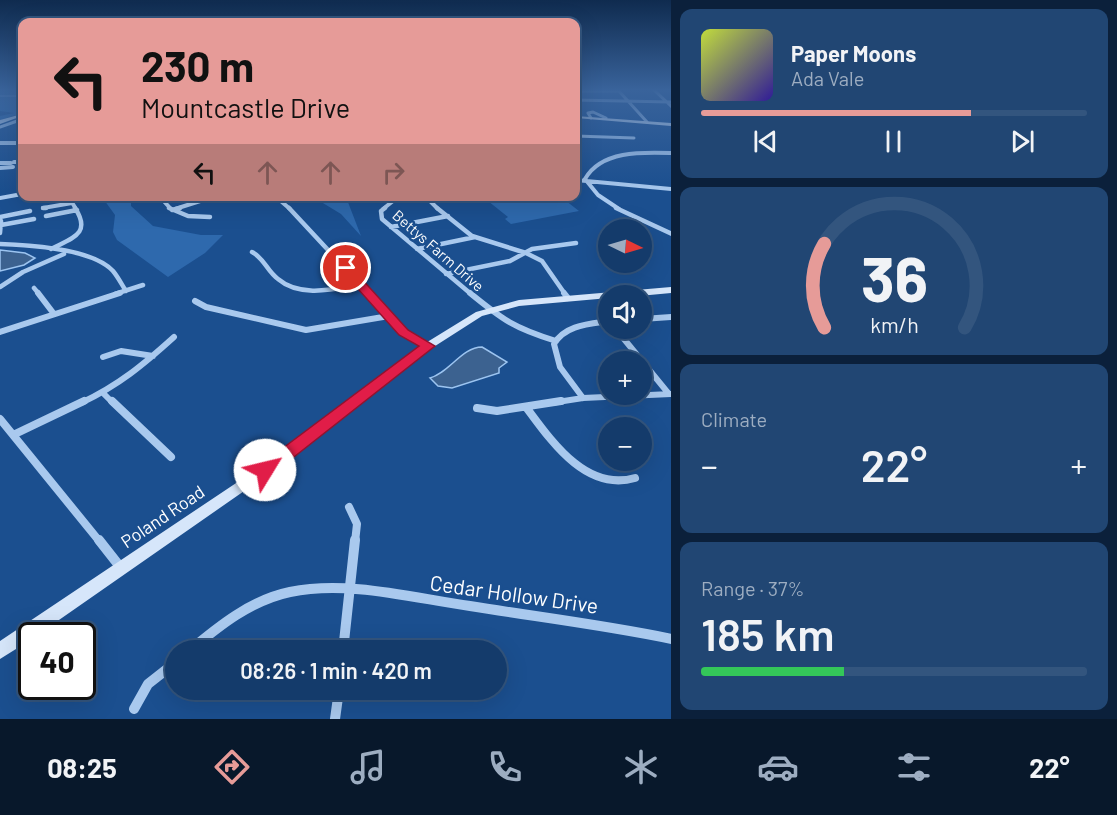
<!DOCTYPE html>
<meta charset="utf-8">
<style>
:root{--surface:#143b6b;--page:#214673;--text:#f1f3f6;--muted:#9dadc1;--line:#33557e;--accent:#e69b98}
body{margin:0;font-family:Barlow,sans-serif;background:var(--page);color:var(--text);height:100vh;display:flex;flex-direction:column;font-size:22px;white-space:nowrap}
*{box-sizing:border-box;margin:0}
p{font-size:20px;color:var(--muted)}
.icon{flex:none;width:33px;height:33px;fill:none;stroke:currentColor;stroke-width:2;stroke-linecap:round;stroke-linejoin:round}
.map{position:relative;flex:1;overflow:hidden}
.details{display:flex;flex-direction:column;gap:9px;padding:9px;background:#0b203b;width:446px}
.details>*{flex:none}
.top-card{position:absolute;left:18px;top:18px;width:562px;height:183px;border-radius:12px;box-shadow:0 6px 24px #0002,0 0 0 2px var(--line);background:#e69b98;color:#111;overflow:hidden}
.needle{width:39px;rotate:95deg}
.controls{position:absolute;left:598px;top:219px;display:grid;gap:12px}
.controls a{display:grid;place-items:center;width:54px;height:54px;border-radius:50%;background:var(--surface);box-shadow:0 6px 24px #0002,0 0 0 2px var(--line);font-size:30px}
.speed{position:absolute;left:18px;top:622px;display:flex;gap:12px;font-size:30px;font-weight:700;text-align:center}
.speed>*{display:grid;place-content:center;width:78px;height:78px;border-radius:50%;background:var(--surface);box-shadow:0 6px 24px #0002,0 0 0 2px var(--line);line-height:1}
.speed .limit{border:3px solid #111;border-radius:9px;background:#fff;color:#111}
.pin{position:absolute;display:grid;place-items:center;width:51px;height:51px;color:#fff;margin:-26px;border:3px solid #fff;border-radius:50%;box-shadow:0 2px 6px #0007}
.me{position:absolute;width:66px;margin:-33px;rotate:54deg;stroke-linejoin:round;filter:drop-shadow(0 0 4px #0008)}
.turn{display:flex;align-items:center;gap:21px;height:126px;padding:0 24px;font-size:27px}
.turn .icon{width:78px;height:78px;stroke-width:2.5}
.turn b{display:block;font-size:42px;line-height:51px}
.lanes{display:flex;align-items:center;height:57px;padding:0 24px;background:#0003;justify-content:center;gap:30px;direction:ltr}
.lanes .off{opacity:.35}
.big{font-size:45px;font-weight:600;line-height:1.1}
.details .tile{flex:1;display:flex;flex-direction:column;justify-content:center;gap:9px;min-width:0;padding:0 21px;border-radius:12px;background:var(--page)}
.details .dial{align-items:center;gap:0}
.dial svg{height:156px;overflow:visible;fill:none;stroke:var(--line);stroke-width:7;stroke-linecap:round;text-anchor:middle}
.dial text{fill:var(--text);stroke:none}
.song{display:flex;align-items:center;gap:18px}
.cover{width:72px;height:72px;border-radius:9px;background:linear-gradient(135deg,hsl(70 70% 55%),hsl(250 70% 35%))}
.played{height:6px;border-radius:3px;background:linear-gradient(90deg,var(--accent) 70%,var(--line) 70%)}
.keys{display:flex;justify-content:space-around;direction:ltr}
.heat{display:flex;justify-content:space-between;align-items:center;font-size:33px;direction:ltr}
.charge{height:9px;border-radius:4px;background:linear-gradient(90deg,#34c759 37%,var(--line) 0)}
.trip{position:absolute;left:165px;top:640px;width:342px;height:60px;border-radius:30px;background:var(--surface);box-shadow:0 6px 24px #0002,0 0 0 2px var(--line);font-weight:600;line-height:60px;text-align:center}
.tab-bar{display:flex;height:96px;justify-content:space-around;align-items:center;background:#08182b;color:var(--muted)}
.tab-bar .icon{width:42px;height:42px}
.tab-bar .current{color:var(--accent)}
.tab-bar b{font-size:27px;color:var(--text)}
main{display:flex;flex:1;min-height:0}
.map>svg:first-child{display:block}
.green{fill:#2e69ad}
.water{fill:#3c6290;stroke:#9cc4f0;stroke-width:1.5}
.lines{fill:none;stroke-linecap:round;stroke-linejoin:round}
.stream{stroke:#9cc4f0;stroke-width:1.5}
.street-far5{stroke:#a9c9ee;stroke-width:3}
.street-far4{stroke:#a9c9ee;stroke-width:4}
.street-far3{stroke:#a9c9ee;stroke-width:4.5}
.street-far2{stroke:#a9c9ee;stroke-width:6}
.street-far1{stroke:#a9c9ee;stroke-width:8}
.street{stroke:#a9c9ee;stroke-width:10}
.secondary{fill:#d6e6fa;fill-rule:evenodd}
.route{fill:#e11d48;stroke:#92132f;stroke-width:1.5}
.labels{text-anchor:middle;stroke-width:5;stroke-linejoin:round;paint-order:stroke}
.far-street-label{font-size:15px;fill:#fff;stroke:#1b4f8f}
.street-label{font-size:18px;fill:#fff;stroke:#1b4f8f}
.near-street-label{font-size:21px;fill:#fff;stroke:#1b4f8f}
</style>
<main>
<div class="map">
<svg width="672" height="719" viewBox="0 0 672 719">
<rect width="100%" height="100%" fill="#1b4f8f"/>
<path class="green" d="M0,92H22V113L0,120V116L14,113L0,111Z
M102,197H131V206L153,226L201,235H223L205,253L168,277L117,240L113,232L115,215Z
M313,197H346L361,236L341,214Z
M483,197H561L579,211L511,224L505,219L508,217Z"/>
<path class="water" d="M0,250L25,253L35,258L24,265L0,271Z
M482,347L507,362L499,368V373L452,388L438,386L430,378C449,373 462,347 482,347Z"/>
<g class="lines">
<path class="stream" d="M0,96H22"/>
<path class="street-far5" d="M618,90L647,122
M654,90L672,107
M576,91H619
M576,100L672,102
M591,118L588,113L593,112L606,118
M0,127L20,120
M576,136L634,138"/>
<path class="street-far4" d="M0,143H22
M14,162H22
M0,163H11
M0,168L13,167
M576,180L672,189
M68,196L76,209
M159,196L171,209
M275,196L290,209
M425,196L438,209
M0,198L22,194
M43,208L72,203
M175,209L216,196
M383,209L393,201L418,196
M619,209L598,195L585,179C601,150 643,152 672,153"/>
<path class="street-far3" d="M43,208H46
M169,208L188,216L210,217
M289,208L369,294
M385,208L381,211L382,219L471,294
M437,208L472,236L526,253L542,261L565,294
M616,208L672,234
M172,210L180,208
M46,216L77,210
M0,217L30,211
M1,225L34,219
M391,227L448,216
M0,233L1,221
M0,244C29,245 92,248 113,271C118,277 122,285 126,291
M51,249C72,238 92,234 75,208
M417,249L475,237
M252,252C264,258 267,271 278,279C300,298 335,289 361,285
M446,274L510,261L532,249L576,243
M0,287L23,272L64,254
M34,288L39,294
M115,294L143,285"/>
<path class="street-far2" d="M38,293L54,314
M368,293L404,333L428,346
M470,293C503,320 514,328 556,341
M564,293L568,298
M195,301L206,307L306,330L389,316
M642,319L672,317
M615,328L669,394
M0,332L120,293
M103,357L121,351L153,356
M103,393L113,403
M583,398L560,367L554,344C565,325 589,324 609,321
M81,403C119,385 143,365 174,337
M551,403L583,398L672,394"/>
<path class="street-far1" d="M112,401L171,457
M526,407C552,442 586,492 635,478
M477,408L497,411L561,401
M0,419L100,542
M13,435L84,401
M349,507L357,524L355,542"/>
<path class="street" d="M99,540L121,568
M189,651C219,626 251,600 290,592C348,580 413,598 470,606C538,617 605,625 672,639
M343,651L355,540
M134,709L148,684L176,662
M335,719L339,690"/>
<path class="secondary" d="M22,114V116L0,124V120Z
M576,116L672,123V126L576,118Z
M672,287V293L639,296H609V298L519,306L482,316L432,348L270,473L36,636H32V639L0,659V641L260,467L424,344L476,312L519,300Z"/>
</g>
<linearGradient id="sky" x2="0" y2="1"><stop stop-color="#0f2b4f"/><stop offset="0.47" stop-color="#39639b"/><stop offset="1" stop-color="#39639b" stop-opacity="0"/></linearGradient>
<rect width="672" height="191" fill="url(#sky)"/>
<path class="route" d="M342,266H350L408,330L435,346L271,475H259L256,470L259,466L419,346L399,335L342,271Z"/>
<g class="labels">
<g class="far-street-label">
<text transform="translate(438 251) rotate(41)" y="5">Bettys Farm Drive</text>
</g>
<g class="street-label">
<text transform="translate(163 517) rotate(-34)" y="6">Poland Road</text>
</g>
<g class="near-street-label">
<text transform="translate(514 595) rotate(8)" y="7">Cedar Hollow Drive</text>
</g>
</g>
</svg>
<div class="controls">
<a><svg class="needle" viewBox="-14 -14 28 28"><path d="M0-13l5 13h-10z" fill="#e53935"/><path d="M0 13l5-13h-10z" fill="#9dadc1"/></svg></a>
<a><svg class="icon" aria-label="sound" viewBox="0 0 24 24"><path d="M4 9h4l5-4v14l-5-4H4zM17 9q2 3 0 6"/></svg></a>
<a>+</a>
<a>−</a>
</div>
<div class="speed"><div class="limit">40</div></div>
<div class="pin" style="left:346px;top:268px;background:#d93025"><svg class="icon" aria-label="arrive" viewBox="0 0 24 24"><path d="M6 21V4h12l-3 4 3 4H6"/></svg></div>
<svg class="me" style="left:265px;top:470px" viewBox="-20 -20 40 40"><circle r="19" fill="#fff"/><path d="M0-13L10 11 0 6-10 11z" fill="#e11d48"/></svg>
<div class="trip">08:26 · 1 min · 420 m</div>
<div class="top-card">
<div class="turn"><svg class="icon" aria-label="left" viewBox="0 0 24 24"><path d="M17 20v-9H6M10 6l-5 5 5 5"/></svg><div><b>230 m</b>Mountcastle Drive</div></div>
<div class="lanes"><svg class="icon" aria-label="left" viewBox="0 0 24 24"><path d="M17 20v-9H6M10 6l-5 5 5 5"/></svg><svg class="icon off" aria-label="ahead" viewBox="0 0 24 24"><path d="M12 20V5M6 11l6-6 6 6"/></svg><svg class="icon off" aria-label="ahead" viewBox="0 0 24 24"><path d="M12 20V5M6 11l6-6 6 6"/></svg><svg class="icon off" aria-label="right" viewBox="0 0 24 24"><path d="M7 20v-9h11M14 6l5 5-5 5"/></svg></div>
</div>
</div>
<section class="details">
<div class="tile">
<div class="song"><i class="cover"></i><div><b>Paper Moons</b><p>Ada Vale</p></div></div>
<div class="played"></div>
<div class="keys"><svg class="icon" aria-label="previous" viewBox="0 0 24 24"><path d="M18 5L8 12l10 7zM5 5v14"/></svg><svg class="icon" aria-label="pause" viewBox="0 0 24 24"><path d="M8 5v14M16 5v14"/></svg><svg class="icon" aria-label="next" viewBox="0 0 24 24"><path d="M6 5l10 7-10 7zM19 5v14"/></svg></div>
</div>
<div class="tile dial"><svg viewBox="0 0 100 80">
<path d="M14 69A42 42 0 1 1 86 69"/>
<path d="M14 69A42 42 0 0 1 14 26" stroke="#e69b98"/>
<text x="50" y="56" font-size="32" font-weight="700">36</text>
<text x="50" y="72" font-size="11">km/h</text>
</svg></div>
<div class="tile"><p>Climate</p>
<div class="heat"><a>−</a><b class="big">22°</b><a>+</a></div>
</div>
<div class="tile"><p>Range · 37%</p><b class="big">185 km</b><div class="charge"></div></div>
</section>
</main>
<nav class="tab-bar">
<b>08:25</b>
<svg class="icon current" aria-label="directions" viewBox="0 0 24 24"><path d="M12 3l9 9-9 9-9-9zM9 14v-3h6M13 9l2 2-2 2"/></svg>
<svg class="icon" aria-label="music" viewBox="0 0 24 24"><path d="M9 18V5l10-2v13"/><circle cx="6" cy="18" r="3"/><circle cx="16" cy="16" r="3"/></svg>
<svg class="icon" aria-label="phone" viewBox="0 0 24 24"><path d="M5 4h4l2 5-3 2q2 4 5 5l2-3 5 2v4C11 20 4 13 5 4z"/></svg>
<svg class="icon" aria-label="climate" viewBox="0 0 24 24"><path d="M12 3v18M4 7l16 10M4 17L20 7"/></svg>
<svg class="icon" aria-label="car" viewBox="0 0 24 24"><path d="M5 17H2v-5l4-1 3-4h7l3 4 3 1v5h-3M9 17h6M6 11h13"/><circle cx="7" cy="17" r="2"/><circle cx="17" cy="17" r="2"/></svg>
<svg class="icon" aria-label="filters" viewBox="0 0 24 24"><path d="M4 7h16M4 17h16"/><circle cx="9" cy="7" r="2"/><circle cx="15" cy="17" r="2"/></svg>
<b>22°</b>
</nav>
